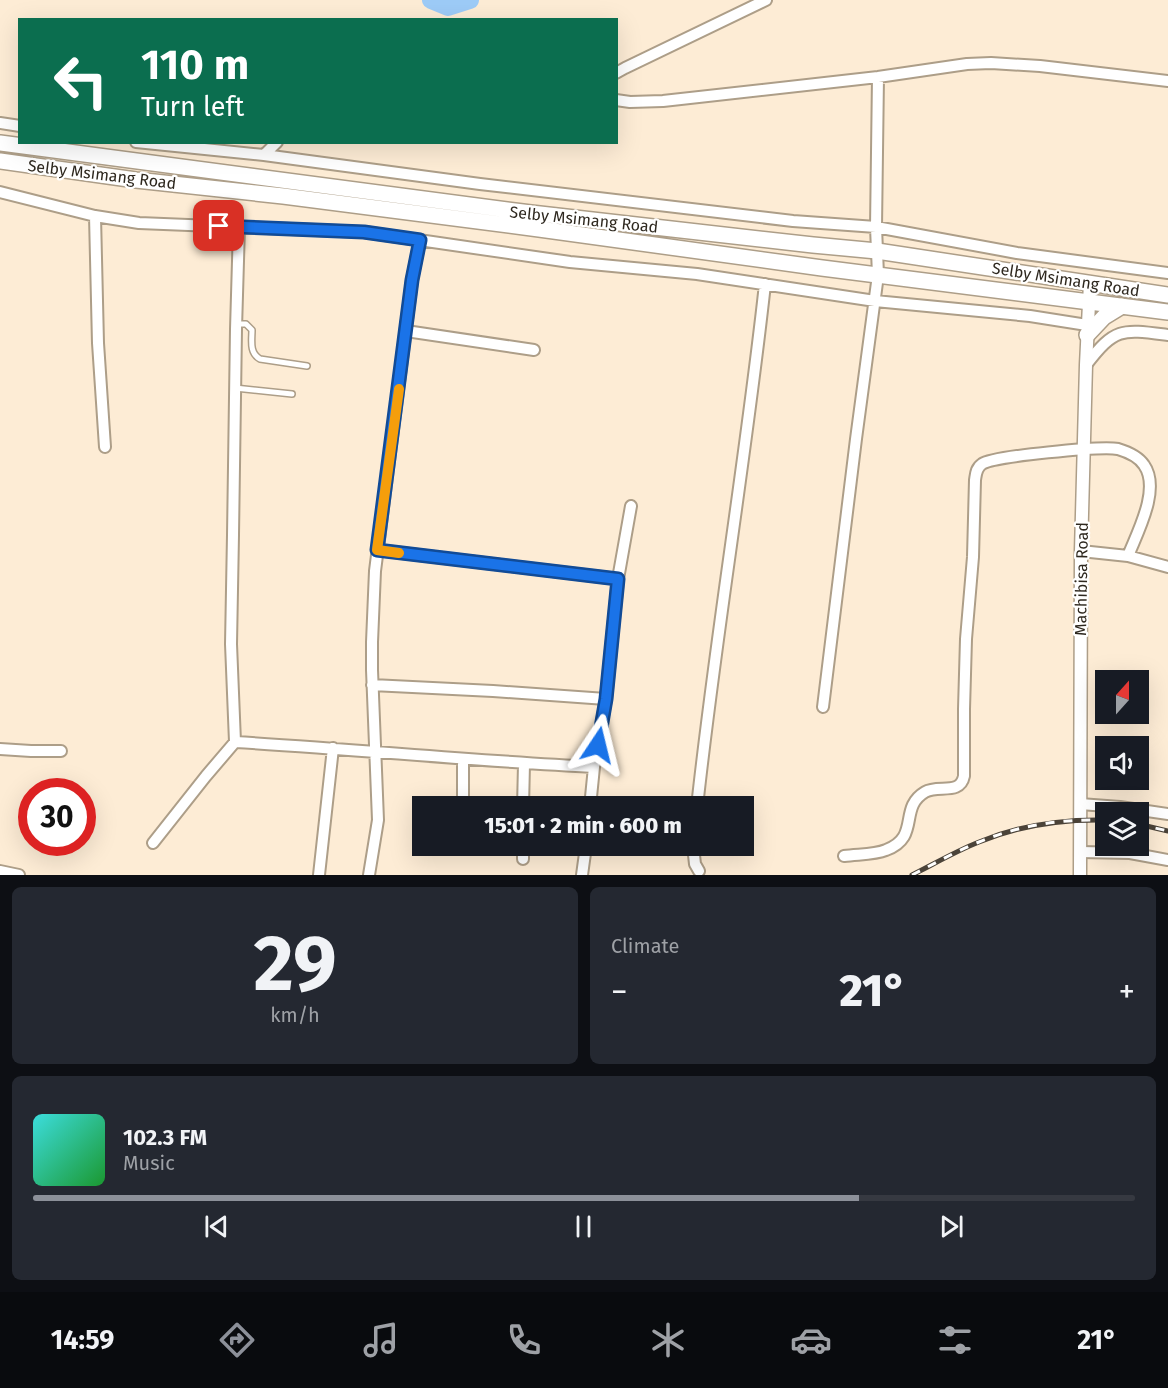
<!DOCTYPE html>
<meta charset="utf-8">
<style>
:root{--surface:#171b24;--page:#242831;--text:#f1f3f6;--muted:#9ea1a6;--line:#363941;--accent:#8c9099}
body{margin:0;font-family:"Fira Sans",sans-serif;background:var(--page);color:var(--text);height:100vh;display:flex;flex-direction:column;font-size:22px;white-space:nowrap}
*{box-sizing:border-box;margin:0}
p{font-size:20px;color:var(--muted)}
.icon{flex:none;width:33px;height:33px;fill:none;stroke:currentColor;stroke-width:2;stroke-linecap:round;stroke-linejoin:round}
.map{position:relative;height:875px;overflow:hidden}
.panel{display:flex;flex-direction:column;gap:12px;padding:12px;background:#0d0f14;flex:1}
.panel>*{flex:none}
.top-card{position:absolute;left:18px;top:18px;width:600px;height:126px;border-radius:0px;box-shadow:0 6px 24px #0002;background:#0b6e4f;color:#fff;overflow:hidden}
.needle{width:39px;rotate:21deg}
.buttons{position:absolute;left:1095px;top:670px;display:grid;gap:12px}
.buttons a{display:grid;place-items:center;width:54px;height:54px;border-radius:0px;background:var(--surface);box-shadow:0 6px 24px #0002;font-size:30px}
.speed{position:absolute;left:18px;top:778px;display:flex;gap:12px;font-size:30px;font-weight:700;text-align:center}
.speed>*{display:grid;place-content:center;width:78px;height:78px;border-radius:50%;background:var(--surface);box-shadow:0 6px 24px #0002;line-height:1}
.speed .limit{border:9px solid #d22;background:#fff;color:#111}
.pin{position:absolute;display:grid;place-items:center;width:51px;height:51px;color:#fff;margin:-26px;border-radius:12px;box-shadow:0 3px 9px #0006}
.me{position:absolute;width:66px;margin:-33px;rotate:10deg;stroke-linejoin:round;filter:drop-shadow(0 0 4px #0008)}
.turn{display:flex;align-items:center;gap:21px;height:126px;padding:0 24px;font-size:27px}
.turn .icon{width:78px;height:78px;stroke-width:2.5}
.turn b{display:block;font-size:42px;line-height:51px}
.big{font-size:45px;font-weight:800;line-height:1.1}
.panel .widget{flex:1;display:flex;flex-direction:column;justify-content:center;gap:9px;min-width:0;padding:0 21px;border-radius:9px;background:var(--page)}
.panel .dial{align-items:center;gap:0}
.dial b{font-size:78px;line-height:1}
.song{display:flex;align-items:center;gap:18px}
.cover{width:72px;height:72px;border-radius:9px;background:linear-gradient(135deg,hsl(180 70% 55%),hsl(130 70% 35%))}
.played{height:6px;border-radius:3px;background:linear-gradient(90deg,var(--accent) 75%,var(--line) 75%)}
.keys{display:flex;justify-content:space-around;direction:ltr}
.heat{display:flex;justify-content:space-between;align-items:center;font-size:33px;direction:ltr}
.panel .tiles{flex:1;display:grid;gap:12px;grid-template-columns:1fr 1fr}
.widget:last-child{grid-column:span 2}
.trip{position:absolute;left:412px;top:796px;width:342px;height:60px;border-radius:0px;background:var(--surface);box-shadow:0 6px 24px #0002;font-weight:800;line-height:60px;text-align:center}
.menu{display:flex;height:96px;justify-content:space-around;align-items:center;background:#090b0e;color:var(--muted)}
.menu .icon{width:42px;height:42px}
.menu .on{color:var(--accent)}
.menu b{font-size:27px;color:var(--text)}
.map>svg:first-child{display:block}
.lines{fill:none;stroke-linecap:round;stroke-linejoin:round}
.river{stroke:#9dcbf7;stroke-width:18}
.service-casing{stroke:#ad9e88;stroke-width:8}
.minor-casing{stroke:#ad9e88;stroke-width:14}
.tertiary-casing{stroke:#ad9e88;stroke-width:15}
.secondary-casing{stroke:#ad9e88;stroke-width:18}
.service{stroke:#fff;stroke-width:5}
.minor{stroke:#fff;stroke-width:10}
.tertiary{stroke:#fff;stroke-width:12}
.secondary{stroke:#fff;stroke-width:15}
.rail-casing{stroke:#4b4339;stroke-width:5}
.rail{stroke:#fff;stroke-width:3;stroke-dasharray:9;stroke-linecap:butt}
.route-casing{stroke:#114b97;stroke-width:15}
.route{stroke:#1a73e8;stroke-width:10}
.slow{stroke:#f59e0b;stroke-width:10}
.labels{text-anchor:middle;stroke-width:4.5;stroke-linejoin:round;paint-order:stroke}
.street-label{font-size:16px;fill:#2e281f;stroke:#fff}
</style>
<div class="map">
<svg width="1168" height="875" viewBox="0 0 1168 875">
<rect width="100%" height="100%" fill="#fdecd5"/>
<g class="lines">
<path class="river" d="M431,0L448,7L470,0"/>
<g class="service-casing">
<path id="service" d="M236,324H246L252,330C252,340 249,353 260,359L307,366
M235,388L292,394"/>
</g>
<g class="minor-casing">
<path id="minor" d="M616,73L625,68L766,0
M616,100L630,102L663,101L878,77L967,64L991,63L1040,66L1168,81
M0,123L20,126
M136,142L264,155L480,184L793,221L876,227L1017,253L1168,273
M264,155L277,142
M0,192L95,216L139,223L364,232L570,262L697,274L875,301L1030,316L1087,325
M95,216L98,343L105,447
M406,331L534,350
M1086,365C1115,327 1122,329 1168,335
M377,550L618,579
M1081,551L1128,556L1168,567
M372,685L493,691L606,699
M823,707L856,439L878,275L876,227L878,77
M235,742C355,749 474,761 594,767
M0,749L31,751H61
M1080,804L1120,807L1168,814
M463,807V759
M523,807L524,764
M590,807L594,767L606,699L618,579L631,506
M697,807C716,632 746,458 765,284
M153,843L206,776L235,742L231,644L233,535L236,329L239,227
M693,846L695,864L699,871
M1080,852L1130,853L1168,860
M844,856C858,854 874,855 886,850C921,837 898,808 925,792C938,784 960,796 964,776V709L966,639L973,557L975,480C976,474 976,468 982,464C993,456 1102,446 1118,449C1128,452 1138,456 1144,465C1161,489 1137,533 1128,556
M523,859V846
M0,871L19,875
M319,875L333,748
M369,875L378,820L372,670V642L375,571L412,280L420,240
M582,875L586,846"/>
</g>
<g class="tertiary-casing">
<path id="tertiary" d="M1080,875L1081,551L1086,365L1090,283"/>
</g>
<g class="secondary-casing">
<path id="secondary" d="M0,143L531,213L813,245L877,251L1168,295
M0,161L136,180L283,196L539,229L822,268L1168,312
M1087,335L1104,317L1122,306"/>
</g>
<use href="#service" class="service"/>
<use href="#minor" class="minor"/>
<use href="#tertiary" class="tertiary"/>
<use href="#secondary" class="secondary"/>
<g class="rail-casing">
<path id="rail" d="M1138,824L1168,831
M912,875C934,864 956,851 979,842C1020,825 1061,819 1106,820"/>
</g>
<use href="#rail" class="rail"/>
</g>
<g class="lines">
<g class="route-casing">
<path id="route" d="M219,226L364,232L420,240L412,280L377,550L618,579L606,699L598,745"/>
</g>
<use href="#route" class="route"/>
<path class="slow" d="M399,389L377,550L399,553"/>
</g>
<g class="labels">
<g class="street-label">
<text transform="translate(102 174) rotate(7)" y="6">Selby Msimang Road</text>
<text transform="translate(584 219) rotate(6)" y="6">Selby Msimang Road</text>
<text transform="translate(1066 279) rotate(9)" y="6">Selby Msimang Road</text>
<text transform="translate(1081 579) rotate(-89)" y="6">Machibisa Road</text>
</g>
</g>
</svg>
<div class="buttons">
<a><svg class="needle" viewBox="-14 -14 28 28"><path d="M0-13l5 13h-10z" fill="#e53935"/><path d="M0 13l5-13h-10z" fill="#9ea1a6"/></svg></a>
<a><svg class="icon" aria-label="sound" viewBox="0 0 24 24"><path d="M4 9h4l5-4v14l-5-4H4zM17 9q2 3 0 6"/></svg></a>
<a><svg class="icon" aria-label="layers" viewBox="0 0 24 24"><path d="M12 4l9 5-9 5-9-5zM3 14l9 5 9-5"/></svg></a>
</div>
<div class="speed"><div class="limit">30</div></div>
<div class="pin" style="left:219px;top:226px;background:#d93025"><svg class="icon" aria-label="arrive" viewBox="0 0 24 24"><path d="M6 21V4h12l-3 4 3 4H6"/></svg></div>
<svg class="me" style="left:598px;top:745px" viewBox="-20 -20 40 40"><path d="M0-17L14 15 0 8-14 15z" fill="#1a73e8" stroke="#fff" stroke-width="4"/></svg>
<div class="trip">15:01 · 2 min · 600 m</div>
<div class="top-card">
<div class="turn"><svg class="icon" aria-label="left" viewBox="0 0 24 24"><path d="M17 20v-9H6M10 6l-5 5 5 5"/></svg><div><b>110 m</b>Turn left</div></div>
</div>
</div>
<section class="panel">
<div class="tiles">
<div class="widget dial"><b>29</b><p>km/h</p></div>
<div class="widget"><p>Climate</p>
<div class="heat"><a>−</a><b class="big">21°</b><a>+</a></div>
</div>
<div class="widget">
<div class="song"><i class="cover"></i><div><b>102.3 FM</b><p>Music</p></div></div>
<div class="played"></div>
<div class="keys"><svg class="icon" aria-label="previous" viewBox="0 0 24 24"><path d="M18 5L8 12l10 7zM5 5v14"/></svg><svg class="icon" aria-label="pause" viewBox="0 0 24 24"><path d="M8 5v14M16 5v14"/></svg><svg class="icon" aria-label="next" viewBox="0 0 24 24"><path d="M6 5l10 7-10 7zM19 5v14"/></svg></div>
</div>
</div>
</section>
<nav class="menu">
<b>14:59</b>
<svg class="icon on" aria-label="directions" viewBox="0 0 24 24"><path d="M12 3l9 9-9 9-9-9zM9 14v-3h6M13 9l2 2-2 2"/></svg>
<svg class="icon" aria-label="music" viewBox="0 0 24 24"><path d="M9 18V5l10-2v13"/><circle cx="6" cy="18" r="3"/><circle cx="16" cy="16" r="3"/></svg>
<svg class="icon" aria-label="phone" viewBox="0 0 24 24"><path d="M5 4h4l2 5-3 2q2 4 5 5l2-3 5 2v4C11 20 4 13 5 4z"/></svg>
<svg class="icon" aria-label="climate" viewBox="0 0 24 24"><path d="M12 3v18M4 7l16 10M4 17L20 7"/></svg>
<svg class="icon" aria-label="car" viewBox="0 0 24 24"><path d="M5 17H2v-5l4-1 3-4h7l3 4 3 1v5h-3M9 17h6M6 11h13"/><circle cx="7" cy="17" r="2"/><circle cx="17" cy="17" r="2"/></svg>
<svg class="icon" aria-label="filters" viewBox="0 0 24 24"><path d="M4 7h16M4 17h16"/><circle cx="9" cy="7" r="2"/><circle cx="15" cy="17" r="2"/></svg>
<b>21°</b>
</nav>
